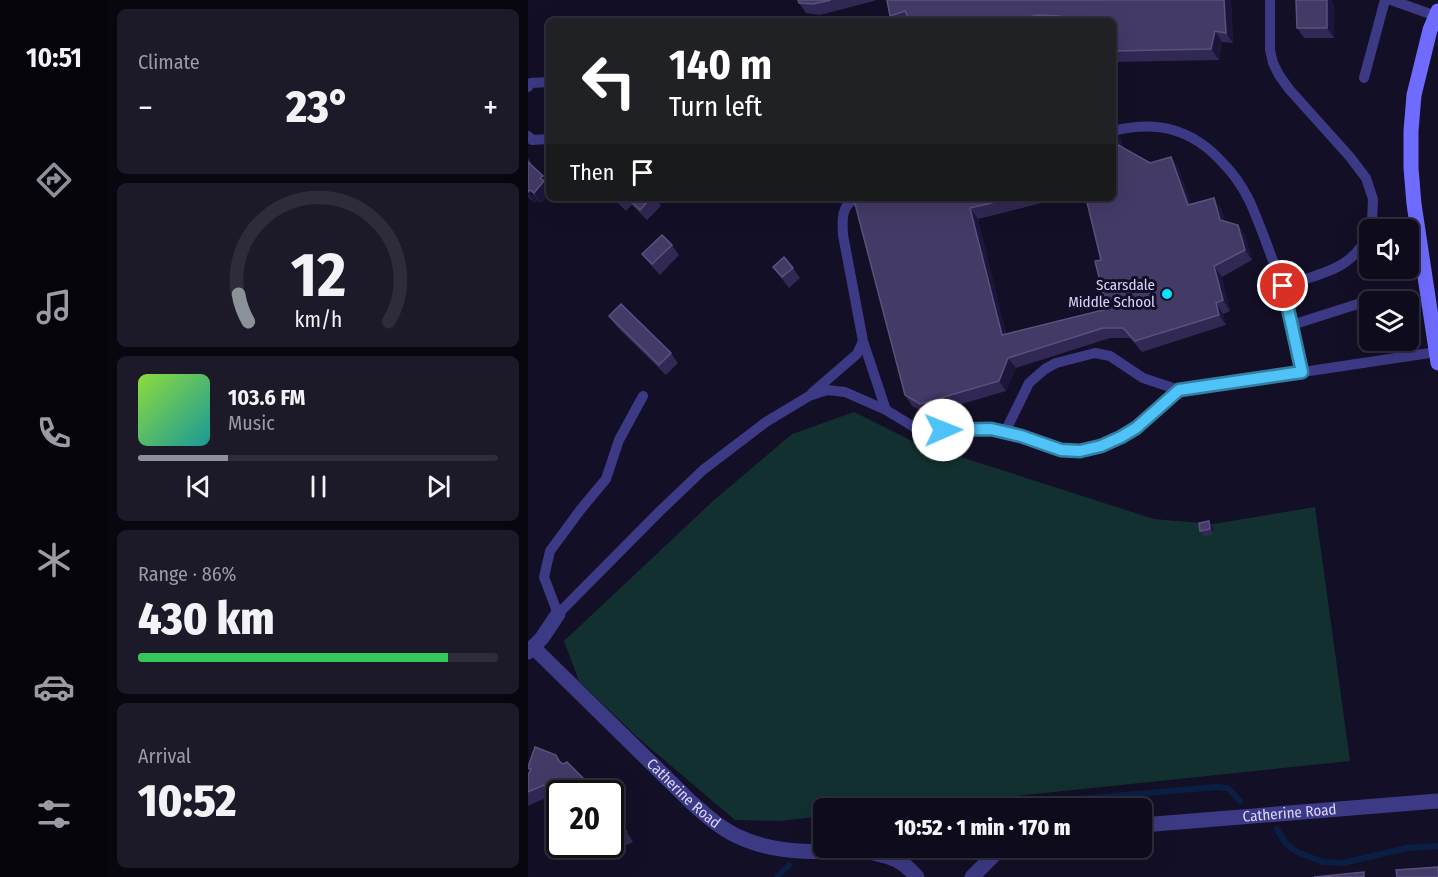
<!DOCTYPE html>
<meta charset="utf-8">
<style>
:root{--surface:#0e0b1c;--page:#1c1929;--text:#f1f3f6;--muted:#9b9ba3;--line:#2e2b3b;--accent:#8c9099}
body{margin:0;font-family:"Fira Sans Condensed",sans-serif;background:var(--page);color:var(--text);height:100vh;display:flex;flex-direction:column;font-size:22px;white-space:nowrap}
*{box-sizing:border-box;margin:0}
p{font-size:20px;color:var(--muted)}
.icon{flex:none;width:33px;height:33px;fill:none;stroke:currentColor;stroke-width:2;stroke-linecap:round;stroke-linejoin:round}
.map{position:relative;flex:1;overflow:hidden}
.side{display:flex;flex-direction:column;gap:9px;padding:9px;background:#08060f;width:420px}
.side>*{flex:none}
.banner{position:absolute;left:18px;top:18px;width:570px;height:183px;border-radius:9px;box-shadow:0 6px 24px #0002,0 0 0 2px var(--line);background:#202124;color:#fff;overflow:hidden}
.tools{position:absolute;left:831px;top:219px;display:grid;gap:12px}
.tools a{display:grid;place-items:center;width:60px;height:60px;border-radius:9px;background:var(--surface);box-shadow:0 6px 24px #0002,0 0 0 2px var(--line);font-size:30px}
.speed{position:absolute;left:18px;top:780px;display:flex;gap:12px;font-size:30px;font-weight:700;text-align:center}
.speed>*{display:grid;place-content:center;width:78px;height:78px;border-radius:50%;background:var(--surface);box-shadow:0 6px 24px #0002,0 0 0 2px var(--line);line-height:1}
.speed .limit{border:3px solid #111;border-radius:9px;background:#fff;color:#111}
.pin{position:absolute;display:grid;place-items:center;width:51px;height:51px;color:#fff;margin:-26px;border:3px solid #fff;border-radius:50%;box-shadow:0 2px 6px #0007}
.me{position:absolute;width:66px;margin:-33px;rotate:89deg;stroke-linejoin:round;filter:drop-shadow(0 0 4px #0008)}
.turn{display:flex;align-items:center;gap:21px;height:126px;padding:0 24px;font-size:27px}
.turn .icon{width:78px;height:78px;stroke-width:2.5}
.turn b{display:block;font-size:42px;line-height:51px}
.then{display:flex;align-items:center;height:57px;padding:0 24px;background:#0003;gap:12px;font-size:22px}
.big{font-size:45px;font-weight:800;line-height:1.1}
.side .widget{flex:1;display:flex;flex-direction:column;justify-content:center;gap:9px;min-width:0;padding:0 21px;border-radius:9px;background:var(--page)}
.side .dial{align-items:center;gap:0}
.dial svg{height:156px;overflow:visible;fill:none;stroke:var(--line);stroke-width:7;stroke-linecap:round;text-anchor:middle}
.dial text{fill:var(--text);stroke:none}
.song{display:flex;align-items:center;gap:18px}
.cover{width:72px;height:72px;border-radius:9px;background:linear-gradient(135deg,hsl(90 70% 55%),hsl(180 70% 35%))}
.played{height:6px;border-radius:3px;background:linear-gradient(90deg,var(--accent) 25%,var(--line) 25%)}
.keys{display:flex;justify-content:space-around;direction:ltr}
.heat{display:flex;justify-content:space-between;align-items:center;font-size:33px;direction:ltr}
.charge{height:9px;border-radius:4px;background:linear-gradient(90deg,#34c759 86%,var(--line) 0)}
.trip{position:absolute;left:285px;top:798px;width:339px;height:60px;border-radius:9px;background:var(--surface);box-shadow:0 6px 24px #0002,0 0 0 2px var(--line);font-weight:800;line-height:60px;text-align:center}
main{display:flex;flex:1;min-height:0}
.menu{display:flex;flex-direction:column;width:108px;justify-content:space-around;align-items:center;background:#06040b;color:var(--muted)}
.menu .icon{width:42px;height:42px}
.menu .selected{color:var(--accent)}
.menu b{font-size:27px;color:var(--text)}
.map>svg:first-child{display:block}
.green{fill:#12302f}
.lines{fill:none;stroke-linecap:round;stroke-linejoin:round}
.stream{stroke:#0a1f44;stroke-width:6}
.lane{stroke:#3d3a85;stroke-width:10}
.street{stroke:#3d3a85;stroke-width:15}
.secondary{stroke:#6f6bff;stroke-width:15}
.wall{fill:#312854}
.shaded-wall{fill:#1d163a}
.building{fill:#433a66;stroke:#5a527e;stroke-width:1.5}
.route-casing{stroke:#337fa1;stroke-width:15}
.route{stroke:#4fc3f7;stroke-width:10}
.poi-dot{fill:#00e5ff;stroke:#130f26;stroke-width:2}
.labels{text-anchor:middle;stroke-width:6;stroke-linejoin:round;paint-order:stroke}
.poi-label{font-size:15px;fill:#d9d4ff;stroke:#130f26;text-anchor:end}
.street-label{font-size:15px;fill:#d9d4ff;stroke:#130f26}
</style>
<main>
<nav class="menu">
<b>10:51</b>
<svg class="icon selected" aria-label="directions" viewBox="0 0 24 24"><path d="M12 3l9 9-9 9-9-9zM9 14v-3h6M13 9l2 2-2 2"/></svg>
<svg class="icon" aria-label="music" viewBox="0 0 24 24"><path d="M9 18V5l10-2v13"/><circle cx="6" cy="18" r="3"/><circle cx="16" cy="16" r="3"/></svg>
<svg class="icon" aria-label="phone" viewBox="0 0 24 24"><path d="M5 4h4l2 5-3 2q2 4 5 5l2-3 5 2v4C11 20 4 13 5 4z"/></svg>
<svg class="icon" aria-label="climate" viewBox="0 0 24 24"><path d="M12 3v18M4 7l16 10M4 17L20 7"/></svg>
<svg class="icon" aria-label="car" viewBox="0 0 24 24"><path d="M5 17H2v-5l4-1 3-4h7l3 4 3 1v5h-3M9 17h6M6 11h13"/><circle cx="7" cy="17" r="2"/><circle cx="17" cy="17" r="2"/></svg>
<svg class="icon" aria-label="filters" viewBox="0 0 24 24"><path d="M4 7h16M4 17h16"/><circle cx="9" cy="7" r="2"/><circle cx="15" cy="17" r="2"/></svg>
</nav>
<section class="side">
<div class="widget"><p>Climate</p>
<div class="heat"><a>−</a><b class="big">23°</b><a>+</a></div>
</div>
<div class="widget dial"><svg viewBox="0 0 100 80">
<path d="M14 69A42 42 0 1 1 86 69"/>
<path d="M14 69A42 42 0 0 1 9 55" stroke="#8c9099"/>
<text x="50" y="56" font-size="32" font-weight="700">12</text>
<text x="50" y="72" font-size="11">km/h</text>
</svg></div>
<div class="widget">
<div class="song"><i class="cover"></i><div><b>103.6 FM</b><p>Music</p></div></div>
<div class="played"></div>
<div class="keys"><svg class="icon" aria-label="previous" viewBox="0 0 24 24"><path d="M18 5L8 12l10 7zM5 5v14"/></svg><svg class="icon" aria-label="pause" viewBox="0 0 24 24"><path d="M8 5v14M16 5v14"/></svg><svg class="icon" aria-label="next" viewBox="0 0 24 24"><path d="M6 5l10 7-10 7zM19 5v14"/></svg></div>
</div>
<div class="widget"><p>Range · 86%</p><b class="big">430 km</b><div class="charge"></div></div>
<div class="widget"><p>Arrival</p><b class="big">10:52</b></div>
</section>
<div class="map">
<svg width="910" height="877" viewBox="0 0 910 877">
<rect width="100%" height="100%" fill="#130f26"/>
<path class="green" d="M326,412L386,442L626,519L685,524L787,507L822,761L372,808H296L295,816L252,821L207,820L109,737L51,681L36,641L185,501L264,434Z"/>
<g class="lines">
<path class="stream" d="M447,808L688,787L700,788L712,801
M749,829L758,844L769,852L795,862L815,863L879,848L910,846
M289,833L296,828
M249,877L261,865"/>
<path class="lane" d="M742,0V50L745,63L751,75L761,89L822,157L838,178L845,199L844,223L842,230
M863,0L908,16
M836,78L857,0
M0,87L3,83L21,82
M585,131C629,120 664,129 694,162C705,173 714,186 721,200C734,228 743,258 755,286
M0,136L4,140L21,139
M329,198C313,204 314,220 315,235L335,341L358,410
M842,230C827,270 791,274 755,286L775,372L908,352
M764,325L861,294
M284,393L329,354L335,341
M115,396L91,440L78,479L53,509L22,551L16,577L30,614L132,511L175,470L238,422L281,396L299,390L317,392L358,410L386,427L415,430L463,429L493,436L533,450L552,451L573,446L608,428L651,390L775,372
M477,432L501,383L517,369L528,363L567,353L582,356L615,378L651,390"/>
<g class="street">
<path id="s1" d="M5,647L164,803C178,815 192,828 209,836C252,857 302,852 348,848"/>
<path d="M0,652L14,638L30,614"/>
<path id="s2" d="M614,825L910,801"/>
<path d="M337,851C361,857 372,857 389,877"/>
<path d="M444,877L472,849L476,848"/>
</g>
<path class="secondary" d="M910,11L902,30L886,95L883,131V168L886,204L910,363"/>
</g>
<path class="wall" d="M270,0H347L346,1L292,15L278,13L271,3Z
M359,0H703L705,43L694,42L691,60L585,62V21H365L362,16Z
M768,0H803L806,5V38H776L769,28Z
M586,129L593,139L595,148L622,163L643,157L650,167L663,204L693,208L697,221L710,225L717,235L724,260L694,277L702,311L695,314L698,325L614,352L602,338H582L488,368L478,391L400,414L384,406L377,395L334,198H533L450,219L478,334L579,309L573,260Z
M0,158L6,168L15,176L21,185V194L13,203L10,200L7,203L0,197Z
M85,198H128L133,206L119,220L104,205L98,211Z
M144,245L151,255L132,275L122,264L114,254Z
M245,267L265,268L272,278L261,288Z
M81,316L143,353L150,363L138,375L89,327Z
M681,521L685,527L686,534L676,536L672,531Z
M28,755L35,764L62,785L68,794H32V802L27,804L22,796L0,806V774L2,772L0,769V767Z
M91,818L98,829L105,842L90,849L82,838Z"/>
<path class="shaded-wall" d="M696,0H703L705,43L698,33Z
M799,0H803L806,5V38L799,28Z
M687,31L694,42L691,60L683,49Z
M586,129L593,139L598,156L590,145Z
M643,157L650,167L668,216L660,205Z
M15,176L21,185V194L13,203L6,193L12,178Z
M2,190L10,200L7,203L0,194Z
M686,198L693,208L700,230L692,220Z
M442,208L450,219L481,345L474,335Z
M710,225L717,235L724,260L717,250Z
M686,266L694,277L702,311L695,300Z
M688,303L695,314L698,325L691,315Z
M480,358L488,368L478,391L471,381Z
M681,521L685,527L686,534L682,529Z
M91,818L98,829L105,842L98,832Z"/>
<path class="building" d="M270,0H303L285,4L271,3Z
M359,0H696L698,33L687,31L683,49L585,51V21H532V16L509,15L484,21H382L377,11L362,16Z
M768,0H799V28H769Z
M585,129L590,145L622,163L643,157L660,205L686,198L692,220L710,225L717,250L686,266L695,300L688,303L691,315L607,341L595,328H575L480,358L471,381L392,404L377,395L326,200L334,198H484L442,208L474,335L579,309L567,261L573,260L558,198H585Z
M0,162L15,176L12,178L16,181L6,193L2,190L0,192Z
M99,198H123L112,210Z
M134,235L144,245L124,264L114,254Z
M256,257L265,268L254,277L245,267Z
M93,304L143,353L131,365L81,316Z
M681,521L682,529L672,531L671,523Z
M7,747L28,755L31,761L35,764L39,762L62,785L54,794H47L38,784L32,786V788L20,794L16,785L0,792V774L1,773L3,769L0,768V767Z
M91,818L98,832L83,839L82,822Z
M910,867V877H869L868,870Z
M836,872V877H786Z"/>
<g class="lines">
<g class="route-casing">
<path id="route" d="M415,430L463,429L493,436L533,450L552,451L573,446L593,437L608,428L651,390L774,372L755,286"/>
</g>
<use href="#route" class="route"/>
</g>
<circle class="poi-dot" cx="639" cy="294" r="6"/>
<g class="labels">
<g class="poi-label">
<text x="627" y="290">Scarsdale<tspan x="627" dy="17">Middle School</tspan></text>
</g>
<g class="street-label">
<text dy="5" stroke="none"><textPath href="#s1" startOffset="210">Catherine Road</textPath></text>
<text dy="5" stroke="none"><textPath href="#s2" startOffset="148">Catherine Road</textPath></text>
</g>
</g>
</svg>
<div class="tools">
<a><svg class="icon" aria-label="sound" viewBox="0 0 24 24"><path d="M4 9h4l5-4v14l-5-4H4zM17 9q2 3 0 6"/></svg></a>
<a><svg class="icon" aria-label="layers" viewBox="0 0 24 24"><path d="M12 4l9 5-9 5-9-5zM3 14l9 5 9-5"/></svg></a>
</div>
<div class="speed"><div class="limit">20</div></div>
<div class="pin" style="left:755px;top:286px;background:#d93025"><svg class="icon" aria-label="arrive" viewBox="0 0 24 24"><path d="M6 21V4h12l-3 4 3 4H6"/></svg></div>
<svg class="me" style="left:415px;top:430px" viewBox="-20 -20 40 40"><circle r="19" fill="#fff"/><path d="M0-13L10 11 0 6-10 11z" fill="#4fc3f7"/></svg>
<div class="trip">10:52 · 1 min · 170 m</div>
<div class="banner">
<div class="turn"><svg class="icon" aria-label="left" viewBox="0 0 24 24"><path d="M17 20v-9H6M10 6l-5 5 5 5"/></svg><div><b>140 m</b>Turn left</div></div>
<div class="then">Then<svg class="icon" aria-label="arrive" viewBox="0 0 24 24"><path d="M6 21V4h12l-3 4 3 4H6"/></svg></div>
</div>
</div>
</main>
